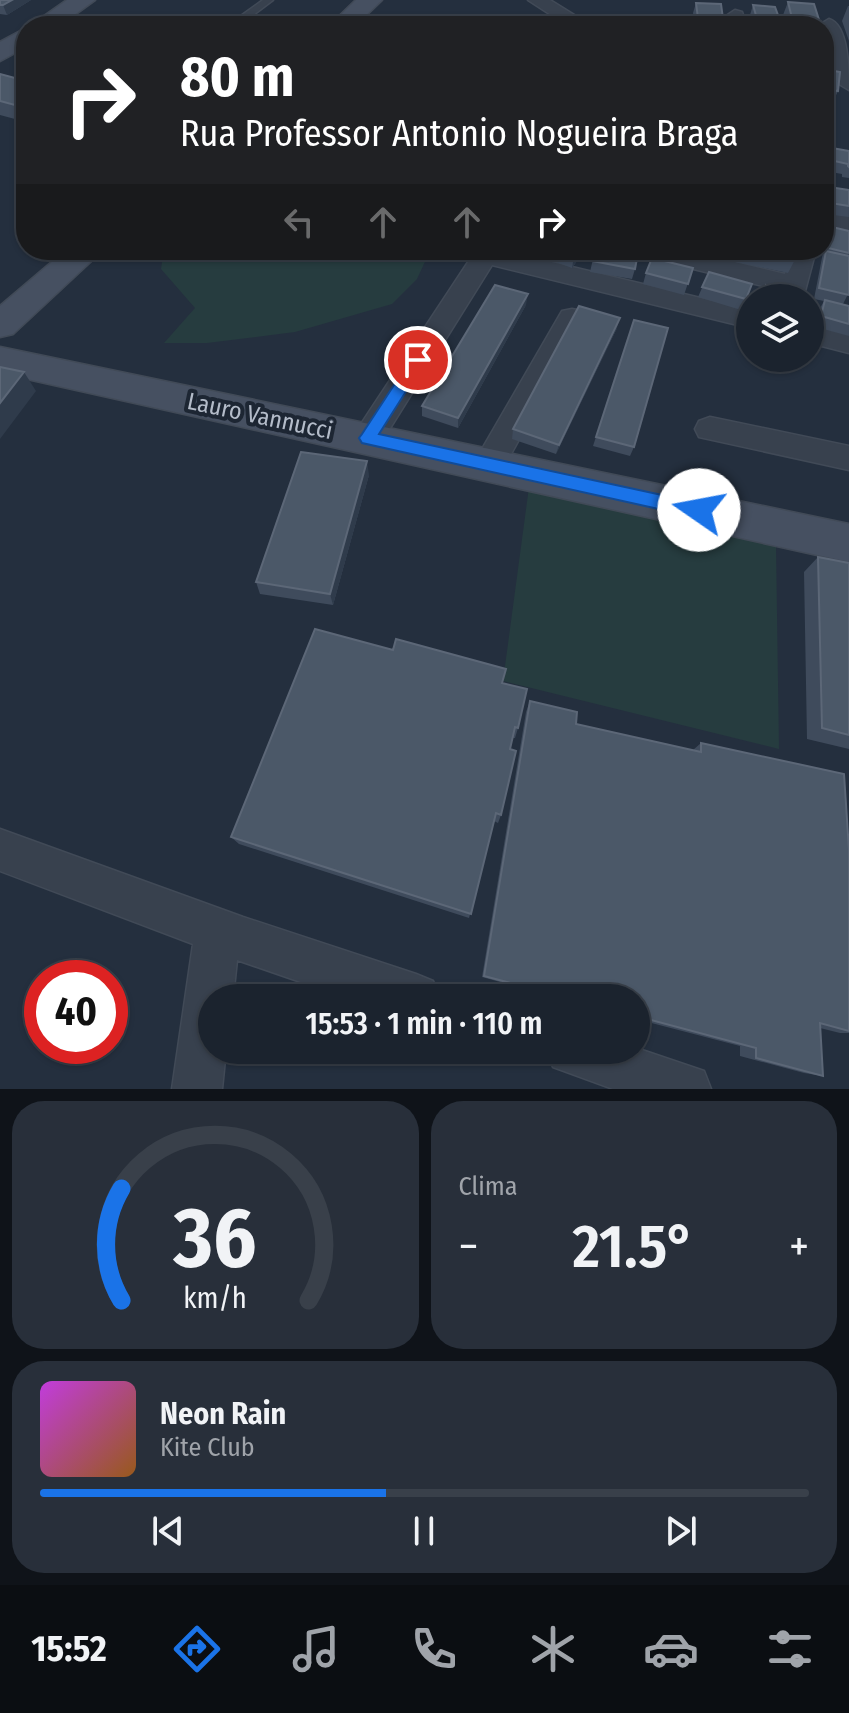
<!DOCTYPE html>
<html lang="pt">
<meta charset="utf-8">
<style>
:root{--surface:#1b232e;--page:#282f3a;--text:#f1f3f6;--muted:#a0a4aa;--line:#39404a;--accent:#1a73e8}
body{margin:0;font-family:"Fira Sans Condensed",sans-serif;background:var(--page);color:var(--text);height:100vh;display:flex;flex-direction:column;font-size:30px;white-space:nowrap}
*{box-sizing:border-box;margin:0}
p{font-size:26px;color:var(--muted)}
.icon{flex:none;width:44px;height:44px;fill:none;stroke:currentColor;stroke-width:2;stroke-linecap:round;stroke-linejoin:round}
.map{position:relative;height:1089px;overflow:hidden}
.panel{display:flex;flex-direction:column;gap:12px;padding:12px;background:#0f1319;flex:1}
.panel>*{flex:none}
.guide{position:absolute;left:16px;top:16px;width:818px;height:244px;border-radius:32px;box-shadow:0 2px 6px #0004,0 0 0 2px var(--line);background:#202124;color:#fff;overflow:hidden}
.controls{position:absolute;left:736px;top:284px;display:grid;gap:16px}
.controls a{display:grid;place-items:center;width:88px;height:88px;border-radius:50%;background:var(--surface);box-shadow:0 2px 6px #0004,0 0 0 2px var(--line);font-size:40px}
.speed{position:absolute;left:24px;top:960px;display:flex;gap:16px;font-size:40px;font-weight:700;text-align:center}
.speed>*{display:grid;place-content:center;width:104px;height:104px;border-radius:50%;background:var(--surface);box-shadow:0 2px 6px #0004,0 0 0 2px var(--line);line-height:1}
.speed .limit{border:12px solid #d22;background:#fff;color:#111}
.pin{position:absolute;display:grid;place-items:center;width:68px;height:68px;color:#fff;margin:-34px;border:4px solid #fff;border-radius:50%;box-shadow:0 2px 8px #0007}
.me{position:absolute;width:88px;margin:-44px;rotate:282deg;stroke-linejoin:round;filter:drop-shadow(0 0 6px #0008)}
.turn{display:flex;align-items:center;gap:28px;height:168px;padding:0 32px;font-size:36px}
.turn .icon{width:104px;height:104px;stroke-width:2.5}
.turn b{display:block;font-size:56px;line-height:68px}
.lanes{display:flex;align-items:center;height:76px;padding:0 32px;background:#0003;justify-content:center;gap:40px;direction:ltr}
.lanes .off{opacity:.35}
.big{font-size:60px;font-weight:600;line-height:1.1}
.panel .card{flex:1;display:flex;flex-direction:column;justify-content:center;gap:12px;min-width:0;padding:0 28px;border-radius:32px;background:var(--page)}
.panel .dial{align-items:center;gap:0}
.dial svg{height:208px;overflow:visible;fill:none;stroke:var(--line);stroke-width:7;stroke-linecap:round;text-anchor:middle}
.dial text{fill:var(--text);stroke:none}
.song{display:flex;align-items:center;gap:24px}
.cover{width:96px;height:96px;border-radius:12px;background:linear-gradient(135deg,hsl(290 70% 55%),hsl(30 70% 35%))}
.played{height:8px;border-radius:4px;background:linear-gradient(90deg,var(--accent) 45%,var(--line) 45%)}
.keys{display:flex;justify-content:space-around;direction:ltr}
.heat{display:flex;justify-content:space-between;align-items:center;font-size:44px;direction:ltr}
.panel .tiles{flex:1;display:grid;gap:12px;grid-template-columns:1fr 1fr}
.card:last-child{grid-column:span 2}
.trip{position:absolute;left:198px;top:984px;width:452px;height:80px;border-radius:40px;background:var(--surface);box-shadow:0 2px 6px #0004,0 0 0 2px var(--line);font-weight:600;line-height:80px;text-align:center}
.tabs{display:flex;height:128px;justify-content:space-around;align-items:center;background:#0b0e12;color:var(--muted)}
.tabs .icon{width:56px;height:56px}
.tabs .current{color:var(--accent)}
.tabs b{font-size:36px;color:var(--text)}
.map>svg:first-child{display:block}
.green{fill:#263c3f}
.lines{fill:none;stroke-linecap:round;stroke-linejoin:round}
.lane-casing{stroke:#414a57;stroke-width:3}
.street-casing{stroke:#414a57;stroke-width:3}
.secondary-casing{stroke:#414a57;stroke-width:3}
.lane{fill:#38414e;fill-rule:evenodd}
.street{fill:#38414e;fill-rule:evenodd}
.secondary{fill:#465061;fill-rule:evenodd}
.wall{fill:#3f4b5c}
.shaded-wall{fill:#2f3b4b}
.building{fill:#4b5868;stroke:#5c6777;stroke-width:2}
.route{fill:#1a73e8;stroke:#114b97;stroke-width:2}
.labels{text-anchor:middle;stroke-width:8;stroke-linejoin:round;paint-order:stroke}
.street-label{font-size:24px;fill:#b4bcc9;stroke:#1d2633}
</style>
<div class="map">
<svg width="849" height="1089" viewBox="0 0 849 1089">
<rect width="100%" height="100%" fill="#242f3e"/>
<path class="green" d="M164,250H429L430,251L417,279L392,304L295,332L207,343H164L195,308L161,269Z
M529,487L776,546L779,749L503,681Z"/>
<g class="lines">
<g class="lane-casing">
<path id="lane" d="M263,0H273L244,22H238V18Z"/>
</g>
<g class="street-casing">
<path id="street" d="M528,0H550L592,26H568Z
M735,10L742,12L747,26H727L726,16Z
M829,19C849,25 849,72 849,90L839,84L824,39V26L819,25Z
M824,211L849,216V232L824,227Z
M476,250H502L750,310V328L492,265L379,446L368,450L357,446L353,438L357,430Z
M636,250H684L785,274L790,250H816L805,291L796,294L640,256Z
M572,309L582,311L586,318L500,474L489,478L478,474L473,465L478,456L562,311Z
M810,323L849,333V353L810,343Z
M710,417L849,446V470L699,437L695,429L699,421Z
M0,829L243,917L416,974L433,981L440,998H347L237,960L233,998H212V1050H226L222,1089H172L193,944L0,871Z
M636,1048L704,1071L711,1089H613L553,1067L546,1050Z"/>
</g>
<g class="secondary-casing">
<path id="secondary" d="M67,0H95L59,26H30Z
M356,0H382L355,26H329Z
M26,28V47L0,61V42Z
M66,250H103L13,334L0,337V306Z
M0,347L849,524V562L0,373Z"/>
</g>
<use href="#lane" class="lane"/>
<use href="#street" class="street"/>
<use href="#secondary" class="secondary"/>
</g>
<path class="wall" d="M0,0H31L7,15L0,14Z
M788,2L821,26H752L750,15L753,5L778,15H783Z
M696,3L724,26H695L693,13Z
M848,6H849V41L842,21Z
M824,69L838,91L833,102L824,100Z
M0,74L26,81V122L0,115Z
M832,148L849,151V178L842,177V174L825,171L827,159Z
M824,186L827,189L829,187L849,190V217L825,214Z
M832,227L849,231V292L843,304L849,306V336L816,327L819,310L824,301L814,299L826,237Z
M537,250H580L582,254L572,268L537,255Z
M595,250L635,269L632,279L590,272Z
M679,250H798V254L788,273Z
M693,268L684,295L643,284L646,273Z
M709,272L746,299L741,310L698,297Z
M526,305L458,428L422,416V406Z
M634,320V447L630,456L593,446Z
M617,328L556,454L512,439L513,429Z
M369,475L333,605L260,594L256,582Z
M818,557L849,563V749L807,739L804,572Z
M502,683L518,728L515,738H512L510,749L501,815L498,823L494,821L469,918L239,844L231,837Z
M530,701L576,724L693,750L701,743L849,850V1033H840L820,1028L823,1076L804,1073L740,1056V1046L636,1019V998H559L482,977L526,712Z"/>
<path class="shaded-wall" d="M12,0H31L7,15L3,5Z
M580,250H583L582,254L572,268L574,257Z
M528,294L526,305L458,428V418Z
M620,318L617,328L556,454L559,445Z
M24,372L36,391L0,439V403Z
M367,461L369,475L333,605L330,594Z"/>
<path class="building" d="M0,0H12L3,5H0Z
M788,2L814,4L821,26H794Z
M696,3L721,4L724,26H699Z
M753,5L775,7L778,15H785L788,26H759Z
M426,18L468,25L467,26H420Z
M824,37L828,50L824,49Z
M824,69L840,72L838,91L824,89Z
M0,74L26,81V108L0,101Z
M832,148L849,151V167L848,166V164L830,160Z
M824,186H828L827,200H824Z
M829,187L849,190V206L830,203Z
M832,227L849,231V253L828,248Z
M554,250H580L574,257Z
M595,250H622L638,253L635,269L592,261Z
M779,250H798V254Z
M826,251L849,256V295L819,288Z
M652,258L693,268L688,284L646,273Z
M709,272L752,284L746,299L702,287Z
M495,285L528,294L458,418L422,406Z
M766,285L809,296L808,298H762Z
M825,300L849,306V324L821,316Z
M579,306L620,318L559,445L513,429Z
M634,320L668,328L634,447L596,437Z
M0,367L24,372L0,403Z
M301,452L367,461L330,594L256,582Z
M818,557L849,563V735L822,728Z
M315,629L393,650L396,639L506,669L502,683L527,689L518,728L515,727L510,749L516,751L501,815L496,813L471,914L231,837Z
M530,701L577,712L576,724L701,752V743L844,774L849,850V1031L820,1023L823,1076L756,1058V1048L636,1016V998H567L484,976Z"/>
<path class="route" d="M418,354L426,360L379,434L699,503L705,505L708,510L705,516L699,518L362,443L359,438L362,434L413,356Z"/>
<g class="labels">
<g class="street-label">
<text transform="translate(260 416) rotate(12)" y="8">Lauro Vannucci</text>
</g>
</g>
</svg>
<div class="controls">
<a><svg class="icon" aria-label="layers" viewBox="0 0 24 24"><path d="M12 4l9 5-9 5-9-5zM3 14l9 5 9-5"/></svg></a>
</div>
<div class="speed"><div class="limit">40</div></div>
<div class="pin" style="left:418px;top:360px;background:#d93025"><svg class="icon" aria-label="arrive" viewBox="0 0 24 24"><path d="M6 21V4h12l-3 4 3 4H6"/></svg></div>
<svg class="me" style="left:699px;top:510px" viewBox="-20 -20 40 40"><circle r="19" fill="#fff"/><path d="M0-13L10 11 0 6-10 11z" fill="#1a73e8"/></svg>
<div class="trip">15:53 · 1 min · 110 m</div>
<div class="guide">
<div class="turn"><svg class="icon" aria-label="right" viewBox="0 0 24 24"><path d="M7 20v-9h11M14 6l5 5-5 5"/></svg><div><b>80 m</b>Rua Professor Antonio Nogueira Braga</div></div>
<div class="lanes"><svg class="icon off" aria-label="left" viewBox="0 0 24 24"><path d="M17 20v-9H6M10 6l-5 5 5 5"/></svg><svg class="icon off" aria-label="ahead" viewBox="0 0 24 24"><path d="M12 20V5M6 11l6-6 6 6"/></svg><svg class="icon off" aria-label="ahead" viewBox="0 0 24 24"><path d="M12 20V5M6 11l6-6 6 6"/></svg><svg class="icon" aria-label="right" viewBox="0 0 24 24"><path d="M7 20v-9h11M14 6l5 5-5 5"/></svg></div>
</div>
</div>
<section class="panel">
<div class="tiles">
<div class="card dial"><svg viewBox="0 0 100 80">
<path d="M14 69A42 42 0 1 1 86 69"/>
<path d="M14 69A42 42 0 0 1 14 26" stroke="#1a73e8"/>
<text x="50" y="56" font-size="32" font-weight="700">36</text>
<text x="50" y="72" font-size="11">km/h</text>
</svg></div>
<div class="card"><p>Clima</p>
<div class="heat"><a>−</a><b class="big">21.5°</b><a>+</a></div>
</div>
<div class="card">
<div class="song"><i class="cover"></i><div><b>Neon Rain</b><p>Kite Club</p></div></div>
<div class="played"></div>
<div class="keys"><svg class="icon" aria-label="previous" viewBox="0 0 24 24"><path d="M18 5L8 12l10 7zM5 5v14"/></svg><svg class="icon" aria-label="pause" viewBox="0 0 24 24"><path d="M8 5v14M16 5v14"/></svg><svg class="icon" aria-label="next" viewBox="0 0 24 24"><path d="M6 5l10 7-10 7zM19 5v14"/></svg></div>
</div>
</div>
</section>
<nav class="tabs">
<b>15:52</b>
<svg class="icon current" aria-label="directions" viewBox="0 0 24 24"><path d="M12 3l9 9-9 9-9-9zM9 14v-3h6M13 9l2 2-2 2"/></svg>
<svg class="icon" aria-label="music" viewBox="0 0 24 24"><path d="M9 18V5l10-2v13"/><circle cx="6" cy="18" r="3"/><circle cx="16" cy="16" r="3"/></svg>
<svg class="icon" aria-label="phone" viewBox="0 0 24 24"><path d="M5 4h4l2 5-3 2q2 4 5 5l2-3 5 2v4C11 20 4 13 5 4z"/></svg>
<svg class="icon" aria-label="climate" viewBox="0 0 24 24"><path d="M12 3v18M4 7l16 10M4 17L20 7"/></svg>
<svg class="icon" aria-label="car" viewBox="0 0 24 24"><path d="M5 17H2v-5l4-1 3-4h7l3 4 3 1v5h-3M9 17h6M6 11h13"/><circle cx="7" cy="17" r="2"/><circle cx="17" cy="17" r="2"/></svg>
<svg class="icon" aria-label="filters" viewBox="0 0 24 24"><path d="M4 7h16M4 17h16"/><circle cx="9" cy="7" r="2"/><circle cx="15" cy="17" r="2"/></svg>
</nav>
